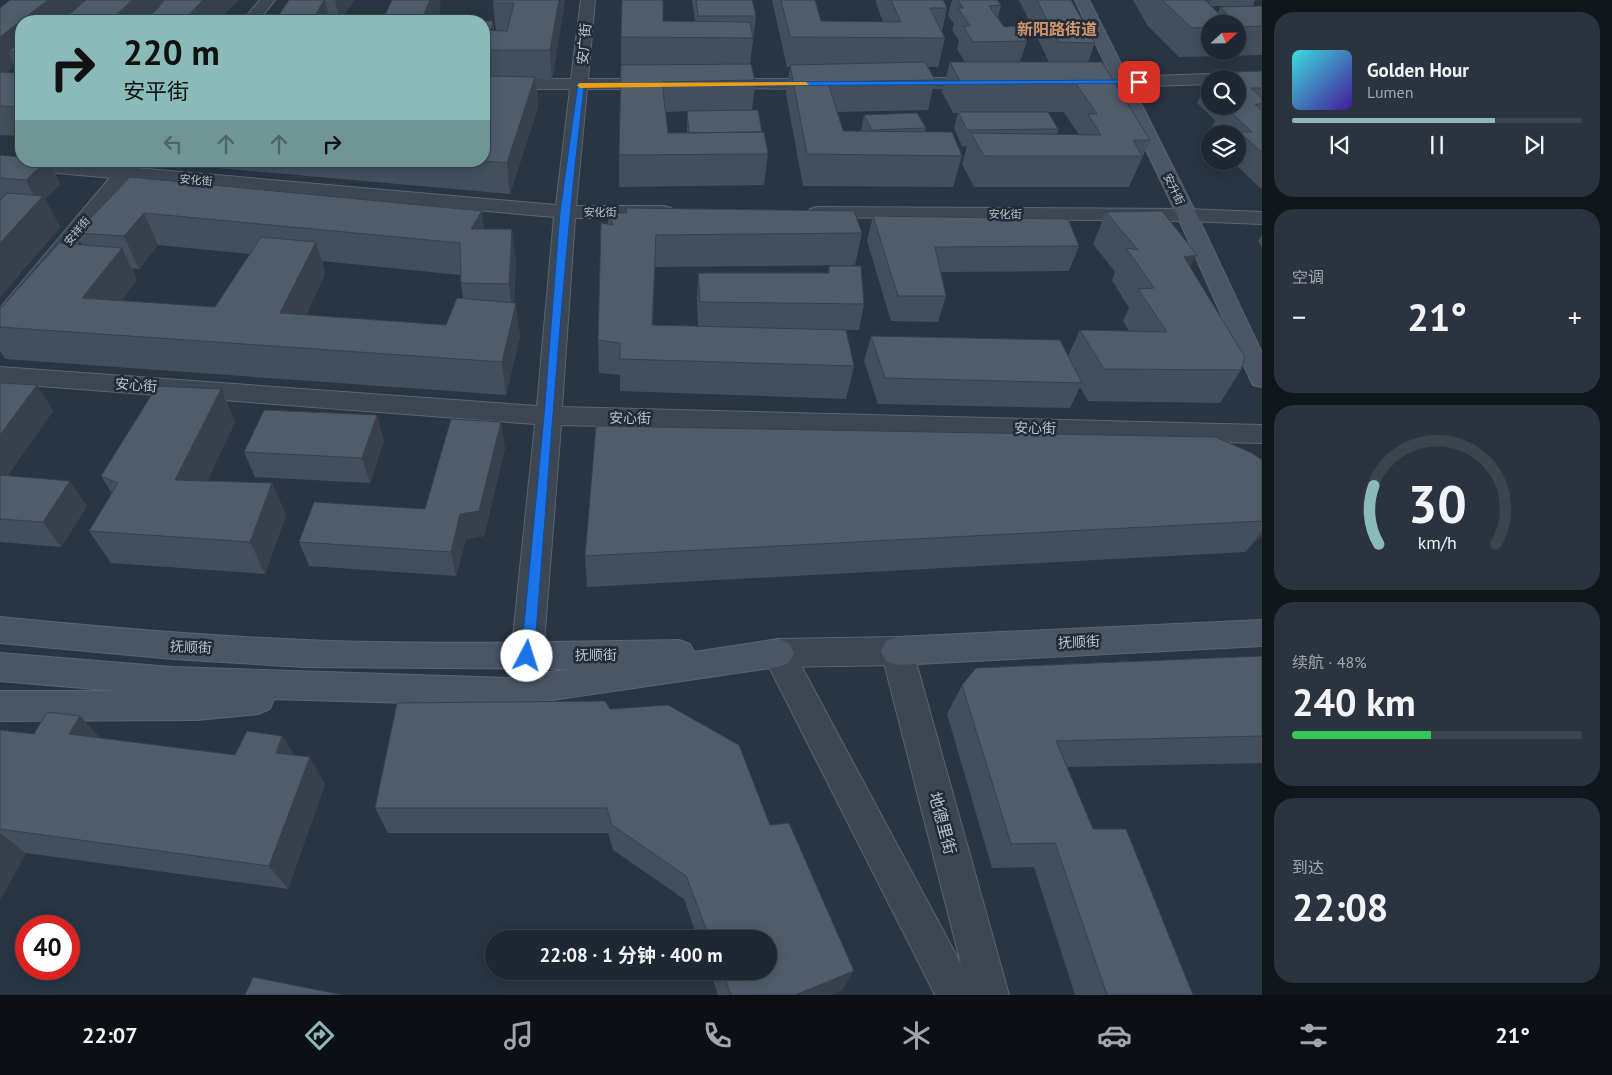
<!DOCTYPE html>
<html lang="zh">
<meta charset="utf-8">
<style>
:root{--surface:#1e2832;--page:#2b343e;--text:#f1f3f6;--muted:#a1a6ac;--line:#3c444d;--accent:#8bbbb9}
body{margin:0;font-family:"PT Sans","Noto Sans SC",sans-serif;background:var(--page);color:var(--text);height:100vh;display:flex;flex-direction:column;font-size:19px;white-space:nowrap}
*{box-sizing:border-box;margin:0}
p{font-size:16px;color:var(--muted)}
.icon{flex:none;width:28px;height:28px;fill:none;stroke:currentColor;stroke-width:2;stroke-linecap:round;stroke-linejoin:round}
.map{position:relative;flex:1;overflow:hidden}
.details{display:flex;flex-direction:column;gap:12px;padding:12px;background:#10161c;width:350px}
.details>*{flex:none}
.guide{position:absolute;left:15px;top:15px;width:475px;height:152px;border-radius:20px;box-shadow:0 2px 12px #0003,0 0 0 1px var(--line);background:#8bbbb9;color:#111;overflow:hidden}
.needle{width:32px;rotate:68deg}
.fabs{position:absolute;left:1201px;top:15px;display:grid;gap:10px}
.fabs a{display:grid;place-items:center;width:45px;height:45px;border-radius:50%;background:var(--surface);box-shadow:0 2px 12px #0003,0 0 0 1px var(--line);font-size:25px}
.speed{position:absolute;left:15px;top:915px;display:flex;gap:10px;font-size:25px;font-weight:700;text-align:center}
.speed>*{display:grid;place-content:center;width:65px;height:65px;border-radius:50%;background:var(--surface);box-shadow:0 2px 12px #0003,0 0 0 1px var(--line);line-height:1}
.speed .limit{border:8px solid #d22;background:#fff;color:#111}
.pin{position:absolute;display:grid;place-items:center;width:42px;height:42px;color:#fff;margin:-21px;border-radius:10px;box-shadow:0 2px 8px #0006}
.me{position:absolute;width:55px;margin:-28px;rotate:5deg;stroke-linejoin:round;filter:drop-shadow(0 0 4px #0008)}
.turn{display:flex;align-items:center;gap:18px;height:105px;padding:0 25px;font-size:22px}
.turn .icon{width:65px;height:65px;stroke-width:2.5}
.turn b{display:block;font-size:35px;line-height:42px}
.lanes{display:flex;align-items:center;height:48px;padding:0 25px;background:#0003;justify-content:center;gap:25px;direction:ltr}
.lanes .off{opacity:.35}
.big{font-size:38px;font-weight:700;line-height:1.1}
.details .tile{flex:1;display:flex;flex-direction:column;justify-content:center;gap:8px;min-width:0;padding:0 18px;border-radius:20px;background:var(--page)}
.details .dial{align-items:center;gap:0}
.dial svg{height:130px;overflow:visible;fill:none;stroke:var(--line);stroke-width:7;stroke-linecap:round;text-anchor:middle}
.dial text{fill:var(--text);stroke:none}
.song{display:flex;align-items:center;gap:15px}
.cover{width:60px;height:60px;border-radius:8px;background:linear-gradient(135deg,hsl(180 70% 55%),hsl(260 70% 35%))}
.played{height:5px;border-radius:2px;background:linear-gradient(90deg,var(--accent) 70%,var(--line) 70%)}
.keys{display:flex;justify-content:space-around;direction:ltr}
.heat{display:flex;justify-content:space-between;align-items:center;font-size:28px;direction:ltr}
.charge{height:8px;border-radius:4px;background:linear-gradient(90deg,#34c759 48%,var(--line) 0)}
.trip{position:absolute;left:485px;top:930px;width:292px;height:50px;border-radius:25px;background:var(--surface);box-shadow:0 2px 12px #0003,0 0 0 1px var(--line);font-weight:700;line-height:50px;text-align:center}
.tabs{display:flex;height:80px;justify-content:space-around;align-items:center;background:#0c1014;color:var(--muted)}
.tabs .icon{width:35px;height:35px}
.tabs .active{color:var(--accent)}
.tabs b{font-size:22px;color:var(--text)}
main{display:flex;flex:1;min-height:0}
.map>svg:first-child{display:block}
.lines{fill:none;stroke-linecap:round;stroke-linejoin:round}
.minor-casing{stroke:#5b6570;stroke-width:2}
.tertiary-casing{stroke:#5b6570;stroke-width:2}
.secondary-casing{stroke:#5b6570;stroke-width:2}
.minor{fill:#3c4753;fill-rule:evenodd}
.tertiary{fill:#3c4753;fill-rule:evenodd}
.secondary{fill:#4a5666;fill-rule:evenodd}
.wall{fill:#434f5d;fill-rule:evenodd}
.shaded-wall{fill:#37404c}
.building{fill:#4e5c6c;stroke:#37404c}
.route{fill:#1a73e8;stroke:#114b97}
.slow{fill:#f59e0b}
.labels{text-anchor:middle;stroke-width:5;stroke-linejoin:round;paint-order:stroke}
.far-street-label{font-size:11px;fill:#bac2cc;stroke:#212c38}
.street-label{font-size:14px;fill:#bac2cc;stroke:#212c38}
.far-district-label{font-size:16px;font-weight:bold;fill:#d5956c;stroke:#212c38}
.near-street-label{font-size:16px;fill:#bac2cc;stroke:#212c38}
</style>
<main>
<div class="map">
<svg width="1262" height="995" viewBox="0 0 1262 995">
<rect width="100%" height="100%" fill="#283543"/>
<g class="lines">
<g class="minor-casing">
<path id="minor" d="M260,0H275L258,21H242Z
M124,161H143L8,328L0,330V308Z
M897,637L908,641L913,651L1009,995H935L762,653L767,643L778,639L789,643L961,964L881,651L886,641Z"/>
</g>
<g class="tertiary-casing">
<path id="tertiary" d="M581,0H595L588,79H659L665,80L668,84L665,88L659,89H587L576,206H664L671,208L674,212L671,216L664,218H575L562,407L1262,425V443L561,425L543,656L538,666L527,670L516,666L511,656L535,424L0,383V367L537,406L554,217L0,168V156L21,158V161H56L556,205L570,89H484V79H571Z
M1210,74L1218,79H1210V84L1094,88L1088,87L1085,83L1088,79L1094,78Z
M897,78H981L987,79L990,83L987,87L981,88L891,87L888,83L891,79Z
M717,79H826L832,80L835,84L832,88L826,89L711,88L708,84L711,80Z
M817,207L1187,209L1262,212V224L1187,221L810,217L807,213L810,209Z
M897,637L908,641L913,651L908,661L897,665L778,667L767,663L762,653L767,643L778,639Z"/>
</g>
<g class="secondary-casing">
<path id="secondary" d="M1075,0H1089L1197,215L1262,353V387L1253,385L1250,379L1177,215Z
M0,617C101,627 203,636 305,640C430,645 554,642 679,640L690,644L694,652L778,639L789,643L794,653L789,663L778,667L511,706L274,699L270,709L258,714L197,720L0,721V691H118L0,681V653L172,667L511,678L570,669L304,667L173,659L0,643Z
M1262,620V646L897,665L886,661L881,651L886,641L897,637Z"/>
</g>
<use href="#minor" class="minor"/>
<use href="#tertiary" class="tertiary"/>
<use href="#secondary" class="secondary"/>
</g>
<path class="wall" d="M10,0H82L83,2L86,0H238L219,21H21V136L0,135V8ZM15,66L18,73L7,72Z
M289,0H354L340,21H275Z
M494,0H565L552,80L536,79L538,107L510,194L184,165L183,161H484L489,79H484V21H493L494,31H496L493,3Z
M692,0H752L756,16L750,64L755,80L752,110L729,111L762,132L768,154L764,185L619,187V155L621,66V37L663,21L695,22ZM687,111V133H668L666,112Z
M772,0H815L821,21L883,22L876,3V0H943L947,8L942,31L945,38L938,67H928L935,80L928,110L838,112L843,131H861L864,115L926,128L925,132L962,156L953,187L803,186L786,94L790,67H787Z
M952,0H997L1001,5L998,17L1004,27L1027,41L1020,62H1049L1019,0H1071L1095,43L1088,62L1150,140L1129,187H974L962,164L967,146H962L954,128L958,113H953L942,92L950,62H965L957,49L959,41L952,30L954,24L948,15ZM1048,112H1064L1079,135L1057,134L1058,129Z
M1133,0H1255L1253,6H1211L1218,13L1220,7L1262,6V55L1179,57L1147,25ZM1210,24H1238V51H1210Z
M1262,71V188H1260L1232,161H1238V134H1216L1211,129L1215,120L1197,103L1208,80H1210V106H1238L1231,79L1234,72Z
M0,155L21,161H49L60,184L45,199L60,227L0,297Z
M130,177L484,229L516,261L514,303L520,336L506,395L5,359L0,351V309L82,245L76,233ZM158,245L250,254L215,307L121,301L137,280L132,268L139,269ZM322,261L460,275L463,299L446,325L306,315L325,274Z
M626,208L862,233L855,265L655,267L653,325L698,326L697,298L698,273H828L829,266L864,304L859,330L796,329L854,366L846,399L620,391V375L599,373L598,340L608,224V213H626Z
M1106,212L1197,255L1190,267L1241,370L1220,403L1088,401L1080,387L1070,408L878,404L864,361L871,336L1068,356L1080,330L1129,331L1123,321L1129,308L1112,280L1115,272L1093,244Z
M873,216L1079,246L1069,271L940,272L946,296L938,322L891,321L867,241Z
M1262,234V248L1258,241Z
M0,383L37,385L53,411L7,476L87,506L61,547L0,542Z
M221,389L235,422L207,481L272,483L286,515L265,574L111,563L89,531L112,493L101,476Z
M377,415L384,441L370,483L255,477L244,452Z
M505,448L484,536L466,539L456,576L309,566L299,542L425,509Z
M1262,460V535L1245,552L587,587L585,556Z
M1262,656V763L1067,767L1093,829L1193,995H1075L1034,867L992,868L947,714L962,685Z
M610,709L770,825L842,990L830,995H718L710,971H769V939H698L684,899L613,850L608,833H388L375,808Z
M0,730L34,734L100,738L235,755L282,736L294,756L325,784L288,889L26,853L0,900Z"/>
<path class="shaded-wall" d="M48,0H82L85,8L69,21H21V51L8,52L15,66L0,78V37Z
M132,0H170L150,21H110Z
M203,0H238L219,21H183Z
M324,0H325L330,21H312Z
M335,0H354L340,21Z
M430,0H440L441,8L437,21H421Z
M559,0H565L552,80L550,50Z
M1205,0H1211L1199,27Z
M493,21L495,37L489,40Z
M535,77L538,107L510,194L507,163Z
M46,161H49L60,184L45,199L60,227L0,297V243L37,202L26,180Z
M482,211L486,243L471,229Z
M144,213L158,245L139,269L124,236Z
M512,229L516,261L513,316L516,303L520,336L506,395L502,362L513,316L509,284Z
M656,235L655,267L651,357L652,325Z
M316,242L325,274L291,346L280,313Z
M122,248L137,280L99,331L82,298Z
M1197,255L1179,287L1184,257Z
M37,385L53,411L0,486V435Z
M221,389L235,422L192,511L175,480Z
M377,415L384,441L370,483L362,458Z
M501,422L505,448L484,536L466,539L456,576L451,552L460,514Z
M70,481L87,506L61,547L43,522Z
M272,483L286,515L265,574L250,542Z
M1262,531V535L1245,552Z
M80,716L105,743L69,734Z
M282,736L299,763L276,753Z
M310,757L325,784L288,889L269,866Z
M0,833L26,853L0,900Z
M854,971L842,990L830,995H795Z"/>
<path class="building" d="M10,0H48L0,37V8Z
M86,0H132L110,21H61Z
M165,0H203L183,21H146Z
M289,0H324L312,21H275Z
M392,0H430L421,21H382Z
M494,0H559L550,50H484V30L507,31L514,3H493Z
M622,0H663V21L750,22L753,38L621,37Z
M696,0H752L756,16H698Z
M781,0H815L821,21L901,22L891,0H943L947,8H930L945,38L790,37Z
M958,0H997L1001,5L989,6L1004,27L1016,26L1027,41L973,42L963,26H970L958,8H963Z
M1037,0H1071L1095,43L1058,42Z
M1162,0H1207H1205L1219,14H1227L1220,7L1262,6V26L1238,27V24H1210V27L1192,28Z
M376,15L373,21H343L345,16Z
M464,21H493L491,30H484V21Z
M21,41V51L8,52Z
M925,62L935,80L828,82L843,131L952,132L962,156L807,154L790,65Z
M950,62H1102L1150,140H1133L1142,156H984L971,133L1101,135L1088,114H1097L1075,82L961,83Z
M751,64L755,80L662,82L668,133L764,132L768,154L619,155L621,65Z
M1262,71V88H1251L1262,98V104H1255L1262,111V153L1240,132H1252L1224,106H1238V79H1231L1241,78L1234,72Z
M0,72L21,73V107L0,106Z
M490,76L535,77L507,163L484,161V94Z
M758,110L762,132L689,133L687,111Z
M958,112H1048L1058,129L967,130Z
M917,113L926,128L872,130L864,115Z
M0,155L21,157V161H46L26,180L0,178Z
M130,177L482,211L471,229H512L509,284L461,283L460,243L144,213L124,236L76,233Z
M7,193L43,196L0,243V201Z
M626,208L854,211L862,233L656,235L652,325L846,330L854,366L620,359V343L598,340L601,223L613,225L608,213H627Z
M1162,211L1197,255L1184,257L1245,357L1241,370L1104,369L1080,330L1167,332L1138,289L1154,288L1126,248L1138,250L1106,212Z
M873,216L1068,219L1079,246L935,247L946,296H898Z
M261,237L316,242L280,313L446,325L457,298L516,303L502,362L0,327V309L59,243L122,248L82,298L215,307Z
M829,266H861L864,304L700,302L698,273H829Z
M871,336L1060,340L1082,383L885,378Z
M0,383L37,385L0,435Z
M157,386L221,389L175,480L272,483L250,542L89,531L118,483L101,476Z
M264,410L377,415L362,458L244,452Z
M451,419L501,422L479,511L460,514L451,552L299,542L314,502L425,509Z
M596,426L1215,437L1252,453L1262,460V521L585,556Z
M0,475L70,481L43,522L0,519Z
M1262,656V736L1056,741L1093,829H1126L1193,995H1107L1055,843L1011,844L962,685L976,668Z
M605,701L610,709L668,705L739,745L770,825L789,823L854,971L795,995H731L722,971H769V939H710L686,876L612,825L607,808H375L397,703Z
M47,712L80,716L69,734L235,755L247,731L282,736L276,753L310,757L269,866L0,829V730L34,734Z
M253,977L343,995H245Z"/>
<path class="route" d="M1139,80L1141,83L584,87C561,276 550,466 534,656L532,660H523L521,656L544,416L560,212L578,83Z"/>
<path class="slow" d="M806,82L809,85L580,88L577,85L580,83Z"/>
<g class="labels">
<g class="far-street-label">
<text transform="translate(196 180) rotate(5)" y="4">安化街</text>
<text transform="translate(1174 189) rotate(64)" y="4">安升街</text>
<text x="600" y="216">安化街</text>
<text x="1005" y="218">安化街</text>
<text transform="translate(77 231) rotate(-50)" y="4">安祥街</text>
</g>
<g class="street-label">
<text transform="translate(584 44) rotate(-85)" y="5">安广街</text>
<text transform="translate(136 385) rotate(4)" y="5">安心街</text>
<text transform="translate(630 418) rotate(1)" y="5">安心街</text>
<text transform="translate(1035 428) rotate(1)" y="5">安心街</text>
<text transform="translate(1079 642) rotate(-3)" y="5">抚顺街</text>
<text transform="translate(191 647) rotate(3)" y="5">抚顺街</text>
<text transform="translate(596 655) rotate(-1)" y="5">抚顺街</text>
</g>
<g class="far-district-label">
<text x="1057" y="35">新阳路街道</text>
</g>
<g class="near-street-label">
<text transform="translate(943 823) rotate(75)" y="6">地德里街</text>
</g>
</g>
</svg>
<div class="fabs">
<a><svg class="needle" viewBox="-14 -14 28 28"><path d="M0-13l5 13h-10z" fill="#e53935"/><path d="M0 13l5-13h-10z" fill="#a1a6ac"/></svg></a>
<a><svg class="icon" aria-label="search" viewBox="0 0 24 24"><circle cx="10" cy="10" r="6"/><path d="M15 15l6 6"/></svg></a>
<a><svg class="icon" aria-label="layers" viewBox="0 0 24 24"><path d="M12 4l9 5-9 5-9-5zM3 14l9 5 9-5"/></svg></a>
</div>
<div class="speed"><div class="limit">40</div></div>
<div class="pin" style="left:1139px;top:82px;background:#d93025"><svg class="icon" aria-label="arrive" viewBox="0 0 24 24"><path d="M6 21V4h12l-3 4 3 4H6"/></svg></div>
<svg class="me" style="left:527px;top:656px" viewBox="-20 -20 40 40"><circle r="19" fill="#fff"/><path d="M0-13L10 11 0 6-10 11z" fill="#1a73e8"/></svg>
<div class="trip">22:08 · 1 分钟 · 400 m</div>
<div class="guide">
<div class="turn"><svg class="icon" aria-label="right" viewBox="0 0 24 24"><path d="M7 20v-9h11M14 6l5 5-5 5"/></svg><div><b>220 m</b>安平街</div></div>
<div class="lanes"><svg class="icon off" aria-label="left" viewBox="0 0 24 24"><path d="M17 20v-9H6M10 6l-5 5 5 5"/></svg><svg class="icon off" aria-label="ahead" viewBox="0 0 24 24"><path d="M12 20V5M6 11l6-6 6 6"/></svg><svg class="icon off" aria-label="ahead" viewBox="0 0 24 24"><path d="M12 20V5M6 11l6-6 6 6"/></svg><svg class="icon" aria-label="right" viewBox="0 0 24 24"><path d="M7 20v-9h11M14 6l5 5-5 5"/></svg></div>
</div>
</div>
<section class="details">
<div class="tile">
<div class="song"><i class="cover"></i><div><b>Golden Hour</b><p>Lumen</p></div></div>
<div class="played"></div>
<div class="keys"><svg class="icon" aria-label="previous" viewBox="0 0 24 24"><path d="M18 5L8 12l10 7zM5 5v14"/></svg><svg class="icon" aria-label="pause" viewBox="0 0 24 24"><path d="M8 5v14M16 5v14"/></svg><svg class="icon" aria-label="next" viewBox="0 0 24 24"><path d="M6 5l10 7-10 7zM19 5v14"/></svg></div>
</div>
<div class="tile"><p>空调</p>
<div class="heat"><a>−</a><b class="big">21°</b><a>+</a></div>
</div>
<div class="tile dial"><svg viewBox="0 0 100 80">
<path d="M14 69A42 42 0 1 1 86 69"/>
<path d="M14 69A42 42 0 0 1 11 33" stroke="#8bbbb9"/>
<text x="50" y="56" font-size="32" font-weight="700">30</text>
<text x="50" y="72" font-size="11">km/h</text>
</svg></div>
<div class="tile"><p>续航 · 48%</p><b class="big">240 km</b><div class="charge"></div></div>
<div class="tile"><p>到达</p><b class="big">22:08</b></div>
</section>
</main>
<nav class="tabs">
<b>22:07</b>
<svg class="icon active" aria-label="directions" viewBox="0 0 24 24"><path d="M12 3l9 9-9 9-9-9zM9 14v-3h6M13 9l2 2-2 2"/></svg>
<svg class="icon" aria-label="music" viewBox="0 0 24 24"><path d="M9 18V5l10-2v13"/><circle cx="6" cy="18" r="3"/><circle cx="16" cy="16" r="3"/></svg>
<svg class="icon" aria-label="phone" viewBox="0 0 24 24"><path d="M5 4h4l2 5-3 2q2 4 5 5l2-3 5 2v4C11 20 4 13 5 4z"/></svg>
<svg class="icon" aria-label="climate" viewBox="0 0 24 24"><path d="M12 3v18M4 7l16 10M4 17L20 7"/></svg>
<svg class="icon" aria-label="car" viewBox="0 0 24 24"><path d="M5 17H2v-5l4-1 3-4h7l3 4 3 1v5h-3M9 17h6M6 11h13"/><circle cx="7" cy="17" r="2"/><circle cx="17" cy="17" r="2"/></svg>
<svg class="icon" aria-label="filters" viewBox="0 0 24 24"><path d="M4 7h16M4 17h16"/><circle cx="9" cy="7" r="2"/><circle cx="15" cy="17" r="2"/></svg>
<b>21°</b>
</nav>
